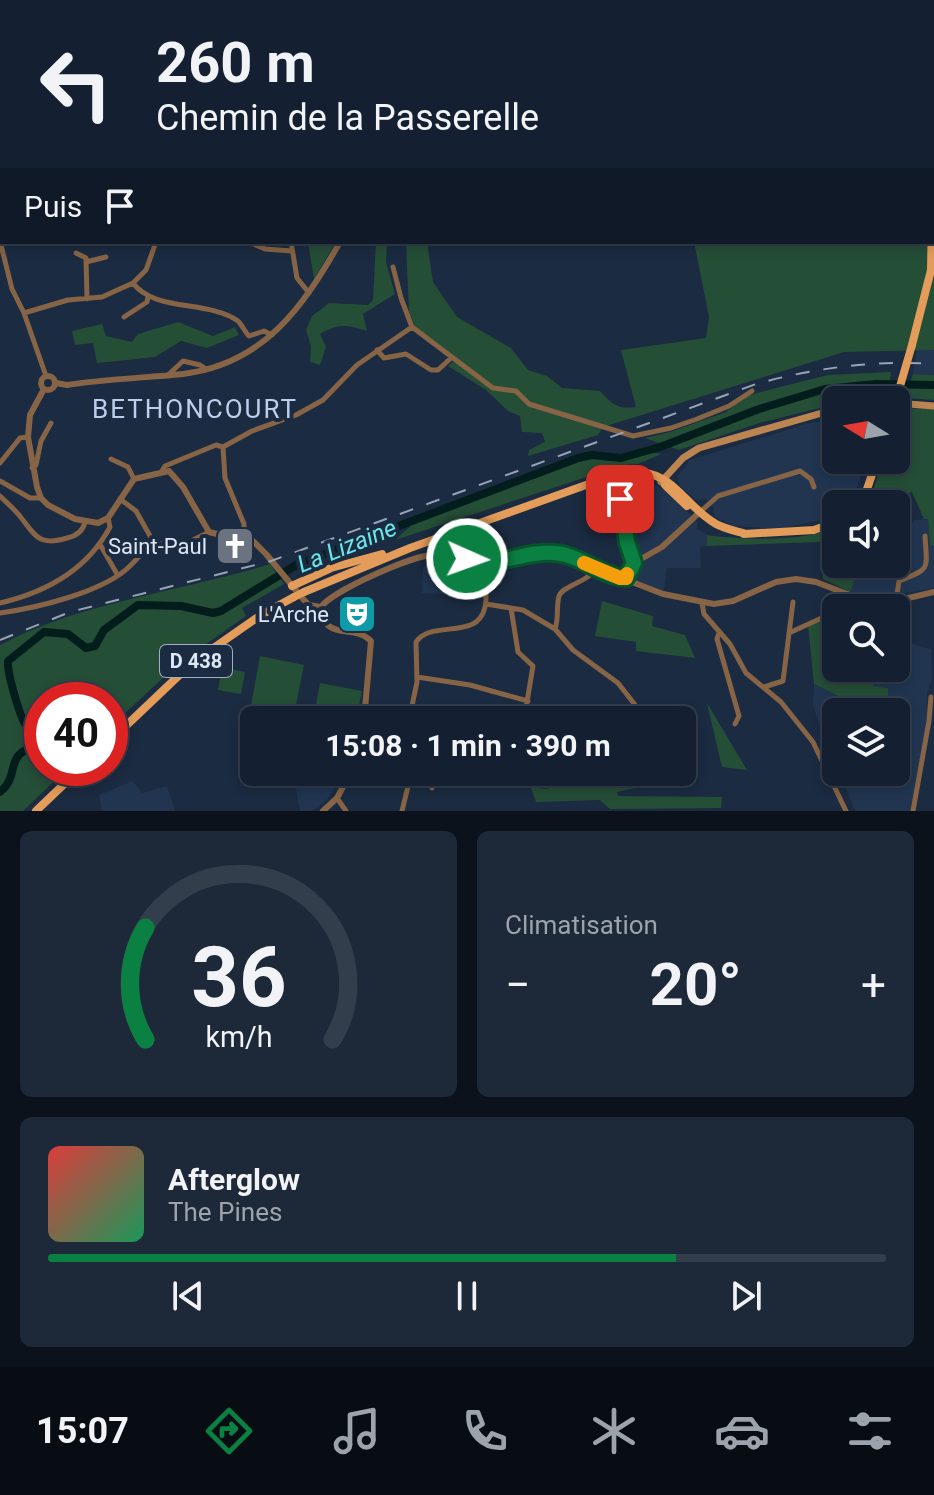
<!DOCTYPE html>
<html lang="fr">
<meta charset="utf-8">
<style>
:root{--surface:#142031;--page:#1d2839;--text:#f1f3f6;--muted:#9da3ab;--line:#333e4d;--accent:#0b8043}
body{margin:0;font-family:Roboto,sans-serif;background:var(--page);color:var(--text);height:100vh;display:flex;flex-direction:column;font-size:30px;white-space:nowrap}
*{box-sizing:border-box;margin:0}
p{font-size:26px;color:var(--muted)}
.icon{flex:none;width:44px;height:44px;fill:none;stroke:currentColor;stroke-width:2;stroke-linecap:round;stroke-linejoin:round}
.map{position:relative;height:811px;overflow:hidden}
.drawer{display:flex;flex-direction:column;gap:20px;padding:20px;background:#0b121b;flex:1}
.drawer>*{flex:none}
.guide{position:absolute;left:0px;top:0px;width:934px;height:244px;box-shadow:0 4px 12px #0003,0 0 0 2px var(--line);background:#142031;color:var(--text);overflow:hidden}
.needle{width:52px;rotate:281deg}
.controls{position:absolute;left:822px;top:386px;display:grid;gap:16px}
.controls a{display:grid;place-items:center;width:88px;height:88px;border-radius:12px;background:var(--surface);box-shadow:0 4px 12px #0003,0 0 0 2px var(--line);font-size:40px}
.speed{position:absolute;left:24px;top:682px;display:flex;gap:16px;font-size:40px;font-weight:700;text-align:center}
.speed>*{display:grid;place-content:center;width:104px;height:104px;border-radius:50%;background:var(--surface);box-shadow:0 4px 12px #0003,0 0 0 2px var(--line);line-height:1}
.speed .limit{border:12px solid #d22;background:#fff;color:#111}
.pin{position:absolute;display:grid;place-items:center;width:68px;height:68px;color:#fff;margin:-34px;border-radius:16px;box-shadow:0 4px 12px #0006}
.me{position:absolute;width:88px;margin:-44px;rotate:92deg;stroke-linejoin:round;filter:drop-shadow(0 0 6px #0008)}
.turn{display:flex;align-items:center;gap:28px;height:168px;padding:0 24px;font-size:36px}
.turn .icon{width:104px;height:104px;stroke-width:2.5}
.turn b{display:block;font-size:56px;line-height:68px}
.then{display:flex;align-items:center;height:76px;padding:0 24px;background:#0003;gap:16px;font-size:30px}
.big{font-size:60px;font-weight:700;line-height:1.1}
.drawer .widget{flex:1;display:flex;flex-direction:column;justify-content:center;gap:12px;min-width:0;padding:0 28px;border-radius:12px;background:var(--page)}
.drawer .dial{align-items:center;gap:0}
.dial svg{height:208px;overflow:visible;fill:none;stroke:var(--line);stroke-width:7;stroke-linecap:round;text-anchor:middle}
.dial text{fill:var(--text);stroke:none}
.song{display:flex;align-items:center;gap:24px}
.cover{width:96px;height:96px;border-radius:12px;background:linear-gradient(135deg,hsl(0 70% 55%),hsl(150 70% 35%))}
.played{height:8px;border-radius:4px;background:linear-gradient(90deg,var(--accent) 75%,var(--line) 75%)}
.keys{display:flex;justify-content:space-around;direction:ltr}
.heat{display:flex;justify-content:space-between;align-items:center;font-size:44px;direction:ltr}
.drawer .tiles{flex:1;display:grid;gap:20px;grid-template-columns:1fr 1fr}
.widget:last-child{grid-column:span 2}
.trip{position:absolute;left:240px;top:706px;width:456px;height:80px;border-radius:12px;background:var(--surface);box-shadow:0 4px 12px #0003,0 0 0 2px var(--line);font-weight:700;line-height:80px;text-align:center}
.tab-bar{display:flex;height:128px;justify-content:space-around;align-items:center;background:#080d14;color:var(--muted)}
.tab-bar .icon{width:56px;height:56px}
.tab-bar .on{color:var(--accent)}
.tab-bar b{font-size:36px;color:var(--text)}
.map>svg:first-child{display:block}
.built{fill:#213551}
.green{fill:#254e37}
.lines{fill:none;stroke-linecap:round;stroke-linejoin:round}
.river{stroke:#031d1d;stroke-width:8}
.minor{stroke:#866445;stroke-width:5}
.tertiary{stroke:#866445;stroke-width:6}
.secondary{stroke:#bb8451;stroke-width:7}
.primary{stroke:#e39c59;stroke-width:8}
.rail{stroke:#98a4b6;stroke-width:2;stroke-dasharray:14 14;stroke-linecap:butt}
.primary-bridge{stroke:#e39c59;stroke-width:8}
.route-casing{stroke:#07532c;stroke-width:20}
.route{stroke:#0b8043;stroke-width:14}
.slow{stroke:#f59e0b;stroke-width:14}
.labels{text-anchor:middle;stroke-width:8;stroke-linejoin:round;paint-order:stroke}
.shield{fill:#1b2b41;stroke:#a3afc0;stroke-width:2}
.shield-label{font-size:20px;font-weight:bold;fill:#dde7f6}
.poi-label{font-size:22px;fill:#dde7f6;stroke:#1b2b41;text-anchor:end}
.water-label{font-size:24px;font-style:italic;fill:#6be6e8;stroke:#1b2b41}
.quarter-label{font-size:26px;letter-spacing:2px;fill:#bcd0ee;stroke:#1b2b41}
</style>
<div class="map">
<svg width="934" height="811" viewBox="0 0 934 811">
<rect width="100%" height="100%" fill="#1b2b41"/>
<path class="built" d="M917,350H934V375L913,374Z
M836,419V460H866L855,493L846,504H836V514L829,518L778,529L735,526L715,517L713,507L706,499L696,500L680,486L677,477L690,460L806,424Z
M645,480L668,492L698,523L697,529L707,535V546L700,547L701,568H667L664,591L642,585L623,573L629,559L621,530L645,527L642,485Z
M928,519L930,545H934V588L875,598L850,592L861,564H896V525L910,527L914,520Z
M428,564L465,566L459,595L422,593L423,567Z
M896,640L931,649L932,678L927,694L928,720L911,811H855L839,772H896V712H836V764L813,707L814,684L837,696L888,703L873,687V668H896Z
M293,772H344L327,800L312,811H300Z
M133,781L142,793L167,786L175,811H102L99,795Z"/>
<path class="green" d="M932,185H934V350L844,352L603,427L598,435L528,456L529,450L545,442L542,433L522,432L520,416L508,411L486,390L448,366L456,359L416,328L409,312L406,242H427L433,282L457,317L511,348L528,370L547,376L562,388L600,391C612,404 618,410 636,407L621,350L706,338L709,317L694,242H932Z
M308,242L334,245L314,279Z
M376,242H387L386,262L395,294L363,314L367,331C347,325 339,323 320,334L326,347L320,365L310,362L311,346L306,330L312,316L329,303L368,305L373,300Z
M178,322L213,336L235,327L239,335L207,348L181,341L155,357L97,363L93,343L75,345L72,331L102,324L106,336L132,342L138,334Z
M891,372L888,398L836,400V404L759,423L679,450L645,438L670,432L726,412L746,396L780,387L828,375Z
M913,374L934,375V400L906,398Z
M902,408L934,409V545L930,546L928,519H924L912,492L892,499L894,504H866L871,497L883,460H896V422Z
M650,452L661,454L638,464L623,465L395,540L415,522L587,459H627Z
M836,527V564H861L850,592L823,579L821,542L707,546V535C740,540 806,542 836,527Z
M270,564L284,584L242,608L246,616L178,664L110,727V700H42V768H68L23,811H0V645C80,602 183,591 270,564Z
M602,601L653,616L652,626L685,635L695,658L636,651V642L595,636Z
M836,615V668H873V686L888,688V703L838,696L814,684L808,626L819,621H833Z
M260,656L304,665L293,720H254V724L248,722Z
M222,667L245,672L241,694L218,690Z
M320,683L362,691L356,720H313Z
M707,703L747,770L722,767Z
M454,772H535L537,788L548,789L553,782C581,779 611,774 640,781L639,787L617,792L618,796L722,797L721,808L610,809L600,800L536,802L531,788L452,782Z"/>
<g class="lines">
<path class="river" d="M42,730C37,731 33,731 29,729C21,724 7,672 8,661L44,632L68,634L86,648L95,646L104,630L138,605L181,606L213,613L221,611L296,565L578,458L592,455L621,458L660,447L759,409L825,389L876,384L934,385
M0,792C23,773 0,754 42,744"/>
<path class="minor" d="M53,0L54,2
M193,0L195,2
M257,0L258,2
M403,0V2
M10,2L11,0
M248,2L254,0
M733,2L738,0
M0,29L2,23
M932,31H934
M0,212H2
M0,241L12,289L24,313L46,376
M249,242L265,249L292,251
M291,242L297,278L309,293
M76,253L86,258L87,299
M86,262L106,257
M393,267L401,298L412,327L493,388L516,391L529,404L633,436L671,428L697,419L729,406L752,391
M133,283C154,312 209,300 238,321C242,325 245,332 249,336L264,331L272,335
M24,313L68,300L102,297L133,283L146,270L156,242
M124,317L147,302L148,296
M377,350L384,358L406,354L431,370H438L452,357
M168,375L183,361L200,365L206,369
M223,447L252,431L296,415L323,400L357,365L412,327
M223,447L225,478L244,524V532
M111,459L128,467L134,479
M0,463L20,438L28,437
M32,468L36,465L41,441L51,423
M162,471L165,466L216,445L223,447
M0,481L30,498H41
M620,485L622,520L634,563
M0,496C6,502 13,508 19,515C35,535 38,547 67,538C76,536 83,532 85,522
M120,499L136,511L154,543
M700,512L718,496L800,471L811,479L814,487
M101,546L117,574
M595,569C587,583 563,585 559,596C556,607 559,619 555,629L573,650L618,683L639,710V715L648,720
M896,601L899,581C931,568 927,571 925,536
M0,603C47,592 87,570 110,527L108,518
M702,603L704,614L730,644L746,673L781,702L813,742L846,811
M486,604L523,610L555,629
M511,608L518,652L533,666L524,720
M0,613C36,608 105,592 131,565C139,557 145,549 154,543L185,544L209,532
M719,633L717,639L739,716L735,724
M789,633L826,616
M417,677L470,685L528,701
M764,687L783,681L793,602
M409,720L417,682L416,642C432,619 478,641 485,607C488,596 484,576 485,563
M592,720L635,719L639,715
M432,788L436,772
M337,798L346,811
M402,811L409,782L416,774
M913,811L929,721L931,697"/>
<path class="tertiary" d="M366,2V0
M41 383a7 7 0 1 1 14 0a7 7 0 1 1-14 0Z
M56,383L67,385C105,379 144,378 183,374C264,364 303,307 340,242
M44,389L30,415L28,437L37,487L41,498L48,505L75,519L98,523L108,518L134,479L169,471L183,487L209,532L221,535L244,532L266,554L304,600L309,605L321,607
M626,578L634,563L662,547L700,512
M321,607C332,591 413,555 433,555C454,554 474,564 495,563C516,561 536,551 557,553L663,594L714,604L733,601L776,582L796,579L816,582L855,597L879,601H896L934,592
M321,607C324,643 354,623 371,641L364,720
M323,811L337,798L351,772"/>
<path class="secondary" d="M896,403L934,406
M661,482L683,458L699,448L836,409"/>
<path class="primary" d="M887,2V0
M894,2V0
M912,345L931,270L932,215
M665,485L687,506
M858,504L866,492L877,460
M744,534L814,530L836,522
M292,586L331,568L382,554
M304,592L410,548L625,471C677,470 679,502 716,524C725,529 737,531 746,534
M110,741L192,663L261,615L294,597
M36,811L81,768"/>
<path class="rail" d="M0,640L70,612L271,561L756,384C814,368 874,360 934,364"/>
<path class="primary-bridge" d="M896,400L912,345
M294,597L304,592"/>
</g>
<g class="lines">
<g class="route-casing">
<path id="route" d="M467,559C502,568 524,550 555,553C581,555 600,576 626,578L634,563L627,542L620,499"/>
</g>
<use href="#route" class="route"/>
<path class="slow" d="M584,563L620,578H626L627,574"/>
</g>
<defs>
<g id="church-square" transform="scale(2)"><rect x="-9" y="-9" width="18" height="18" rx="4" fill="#6b7280" stroke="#1b2b41"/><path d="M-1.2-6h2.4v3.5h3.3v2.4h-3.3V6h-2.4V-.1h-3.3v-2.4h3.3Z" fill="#fff"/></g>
<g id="theatre-square" transform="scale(2)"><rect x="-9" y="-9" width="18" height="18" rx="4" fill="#0f9aa8" stroke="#1b2b41"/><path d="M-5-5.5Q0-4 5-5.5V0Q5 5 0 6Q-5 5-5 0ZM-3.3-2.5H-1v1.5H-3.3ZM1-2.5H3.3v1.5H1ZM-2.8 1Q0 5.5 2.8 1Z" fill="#fff"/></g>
</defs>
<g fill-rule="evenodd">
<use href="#church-square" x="235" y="546"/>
<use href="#theatre-square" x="357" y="614"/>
</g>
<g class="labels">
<rect class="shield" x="160" y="645" width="72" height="32" rx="6"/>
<g class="shield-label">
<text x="196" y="668">D 438</text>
</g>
<g class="poi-label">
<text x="207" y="554">Saint-Paul</text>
<text x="329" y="622">L'Arche</text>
</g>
<g class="water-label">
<text transform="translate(347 546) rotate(-22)" y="8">La Lizaine</text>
</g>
<g class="quarter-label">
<text x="195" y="418">BETHONCOURT</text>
</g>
</g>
</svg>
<div class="controls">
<a><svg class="needle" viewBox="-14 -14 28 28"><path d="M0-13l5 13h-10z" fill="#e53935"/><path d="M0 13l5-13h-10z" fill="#9da3ab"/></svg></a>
<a><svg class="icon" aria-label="sound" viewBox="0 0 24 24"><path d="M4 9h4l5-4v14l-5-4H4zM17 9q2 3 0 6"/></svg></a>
<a><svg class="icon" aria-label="search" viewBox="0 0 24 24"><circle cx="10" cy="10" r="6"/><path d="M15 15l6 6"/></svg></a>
<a><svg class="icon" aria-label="layers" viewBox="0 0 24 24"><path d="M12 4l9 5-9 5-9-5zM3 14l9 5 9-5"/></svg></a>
</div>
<div class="speed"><div class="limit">40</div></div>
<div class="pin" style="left:620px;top:499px;background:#d93025"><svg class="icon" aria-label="arrive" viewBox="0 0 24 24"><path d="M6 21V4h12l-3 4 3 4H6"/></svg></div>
<svg class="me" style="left:467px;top:559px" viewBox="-20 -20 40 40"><circle r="17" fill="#0b8043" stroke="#fff" stroke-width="3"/><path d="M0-11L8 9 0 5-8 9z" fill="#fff"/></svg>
<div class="trip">15:08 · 1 min · 390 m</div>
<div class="guide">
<div class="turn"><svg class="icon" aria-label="left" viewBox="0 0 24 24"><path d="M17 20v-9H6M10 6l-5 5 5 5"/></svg><div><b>260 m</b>Chemin de la Passerelle</div></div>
<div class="then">Puis<svg class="icon" aria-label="arrive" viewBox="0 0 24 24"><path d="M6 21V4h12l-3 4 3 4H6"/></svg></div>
</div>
</div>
<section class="drawer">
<div class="tiles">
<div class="widget dial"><svg viewBox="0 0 100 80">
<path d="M14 69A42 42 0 1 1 86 69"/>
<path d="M14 69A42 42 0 0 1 14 26" stroke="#0b8043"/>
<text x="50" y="56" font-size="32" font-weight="700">36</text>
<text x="50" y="72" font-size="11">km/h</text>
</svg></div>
<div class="widget"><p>Climatisation</p>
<div class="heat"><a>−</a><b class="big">20°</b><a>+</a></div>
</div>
<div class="widget">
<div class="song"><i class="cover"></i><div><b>Afterglow</b><p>The Pines</p></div></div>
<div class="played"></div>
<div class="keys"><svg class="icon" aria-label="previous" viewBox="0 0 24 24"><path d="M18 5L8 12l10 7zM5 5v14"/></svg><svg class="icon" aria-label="pause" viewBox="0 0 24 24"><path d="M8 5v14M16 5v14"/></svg><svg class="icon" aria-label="next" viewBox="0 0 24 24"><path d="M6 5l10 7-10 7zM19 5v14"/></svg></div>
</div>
</div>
</section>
<nav class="tab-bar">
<b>15:07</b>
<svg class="icon on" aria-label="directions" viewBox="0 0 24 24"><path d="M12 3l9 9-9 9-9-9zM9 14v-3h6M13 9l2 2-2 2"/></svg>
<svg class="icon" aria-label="music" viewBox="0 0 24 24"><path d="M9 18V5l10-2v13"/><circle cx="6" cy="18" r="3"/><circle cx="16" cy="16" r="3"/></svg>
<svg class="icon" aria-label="phone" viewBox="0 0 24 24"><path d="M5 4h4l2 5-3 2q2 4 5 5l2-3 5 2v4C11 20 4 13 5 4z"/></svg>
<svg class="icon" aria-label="climate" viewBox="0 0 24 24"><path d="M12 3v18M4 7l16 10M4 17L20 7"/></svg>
<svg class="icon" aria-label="car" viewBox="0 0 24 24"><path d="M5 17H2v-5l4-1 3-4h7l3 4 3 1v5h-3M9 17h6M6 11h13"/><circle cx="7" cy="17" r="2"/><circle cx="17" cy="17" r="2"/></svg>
<svg class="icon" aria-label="filters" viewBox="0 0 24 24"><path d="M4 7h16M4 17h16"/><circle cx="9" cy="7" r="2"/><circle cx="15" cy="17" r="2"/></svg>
</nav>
